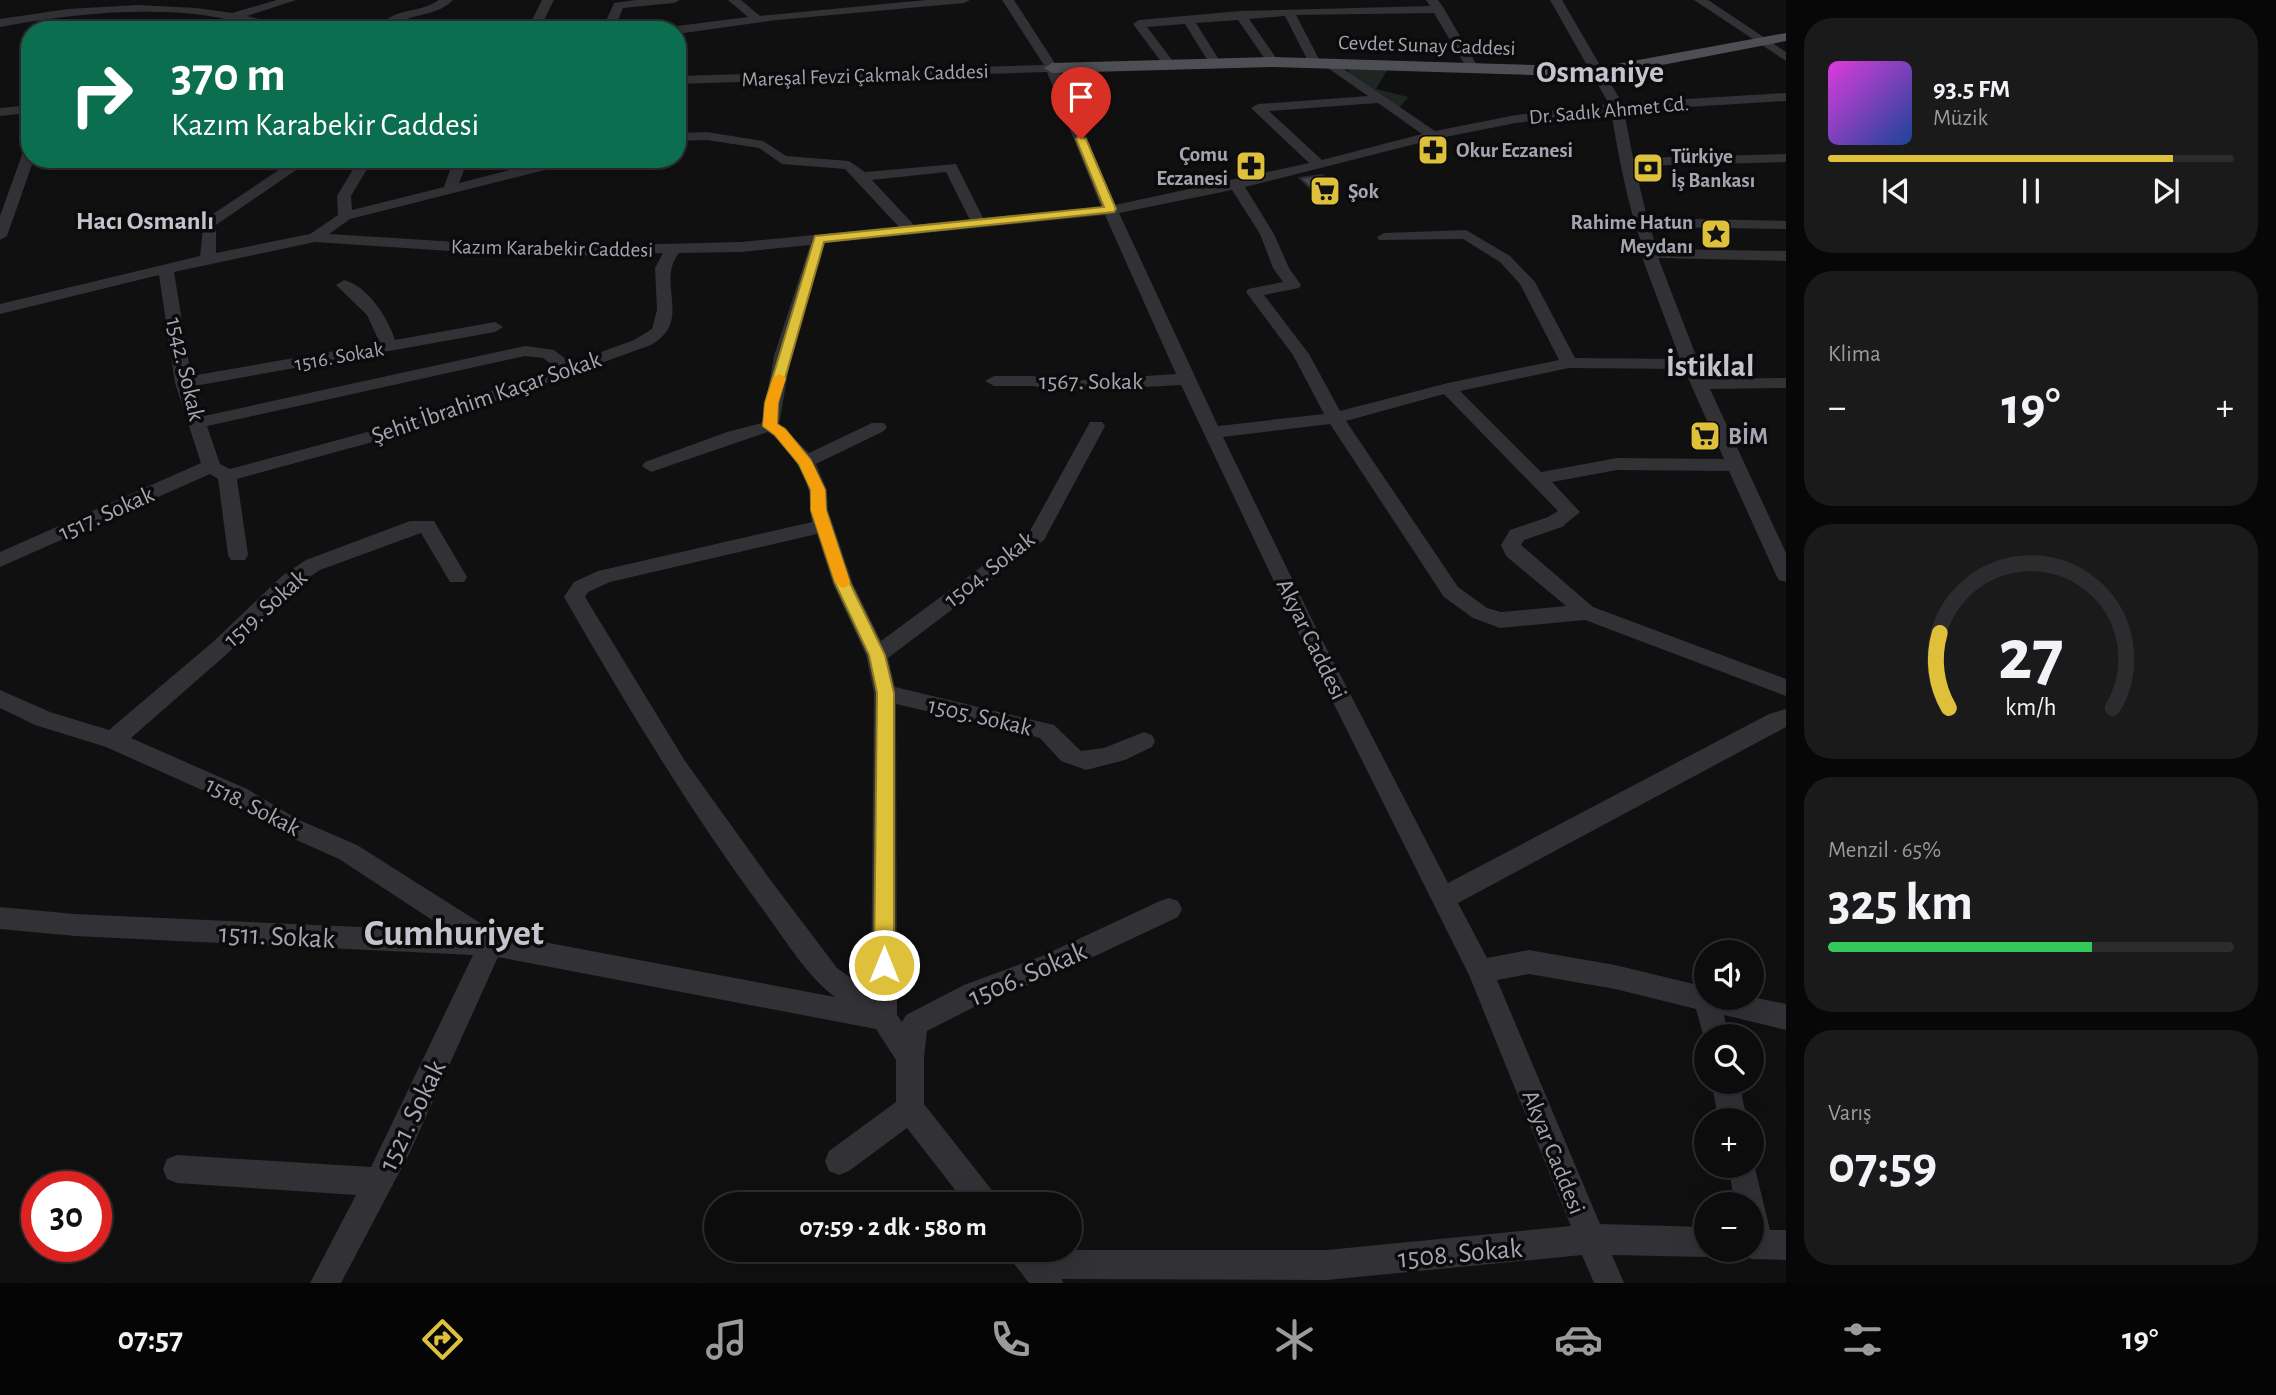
<!DOCTYPE html>
<html lang="tr">
<meta charset="utf-8">
<style>
:root{--surface:#0c0c0d;--page:#1a1a1b;--text:#f1f3f6;--muted:#9a9b9d;--line:#2c2c2e;--accent:#dfc03a}
body{margin:0;font-family:"Alegreya Sans",sans-serif;background:var(--page);color:var(--text);height:100vh;display:flex;flex-direction:column;font-size:26px;white-space:nowrap}
*{box-sizing:border-box;margin:0}
p{font-size:23px;color:var(--muted)}
.icon{flex:none;width:38px;height:38px;fill:none;stroke:currentColor;stroke-width:2;stroke-linecap:round;stroke-linejoin:round}
.map{position:relative;flex:1;overflow:hidden}
.sheet{display:flex;flex-direction:column;gap:18px;padding:18px;background:#070707;width:490px}
.sheet>*{flex:none}
.guide{position:absolute;left:21px;top:21px;width:665px;height:147px;border-radius:28px;box-shadow:0 7px 28px #0002,0 0 0 2px var(--line);background:#0b6e4f;color:#fff;overflow:hidden}
.buttons{position:absolute;left:1694px;top:940px;display:grid;gap:14px}
.buttons a{display:grid;place-items:center;width:70px;height:70px;border-radius:50%;background:var(--surface);box-shadow:0 7px 28px #0002,0 0 0 2px var(--line);font-size:35px}
.speed{position:absolute;left:21px;top:1171px;display:flex;gap:14px;font-size:35px;font-weight:700;text-align:center}
.speed>*{display:grid;place-content:center;width:91px;height:91px;border-radius:50%;background:var(--surface);box-shadow:0 7px 28px #0002,0 0 0 2px var(--line);line-height:1}
.speed .limit{border:10px solid #d22;background:#fff;color:#111}
.pin{position:absolute;display:grid;place-items:center;width:60px;height:60px;color:#fff;margin:-72px -30px;border-radius:50% 50% 50% 0;rotate:-45deg;box-shadow:0 0 7px #0007}
.pin .icon{rotate:45deg}
.me{position:absolute;width:77px;margin:-38px;rotate:0deg;stroke-linejoin:round;filter:drop-shadow(0 0 5px #0008)}
.turn{display:flex;align-items:center;gap:24px;height:147px;padding:0 35px;font-size:32px}
.turn .icon{width:91px;height:91px;stroke-width:2.5}
.turn b{display:block;font-size:49px;line-height:60px}
.big{font-size:52px;font-weight:700;line-height:1.1}
.sheet .widget{flex:1;display:flex;flex-direction:column;justify-content:center;gap:10px;min-width:0;padding:0 24px;border-radius:28px;background:var(--page)}
.sheet .dial{align-items:center;gap:0}
.dial svg{height:182px;overflow:visible;fill:none;stroke:var(--line);stroke-width:7;stroke-linecap:round;text-anchor:middle}
.dial text{fill:var(--text);stroke:none}
.song{display:flex;align-items:center;gap:21px}
.cover{width:84px;height:84px;border-radius:10px;background:linear-gradient(135deg,hsl(300 70% 55%),hsl(220 70% 35%))}
.played{height:7px;border-radius:4px;background:linear-gradient(90deg,var(--accent) 85%,var(--line) 85%)}
.keys{display:flex;justify-content:space-around;direction:ltr}
.heat{display:flex;justify-content:space-between;align-items:center;font-size:38px;direction:ltr}
.charge{height:10px;border-radius:5px;background:linear-gradient(90deg,#34c759 65%,var(--line) 0)}
.trip{position:absolute;left:704px;top:1192px;width:378px;height:70px;border-radius:35px;background:var(--surface);box-shadow:0 7px 28px #0002,0 0 0 2px var(--line);font-weight:700;line-height:70px;text-align:center}
.tabs{display:flex;height:112px;justify-content:space-around;align-items:center;background:#050505;color:var(--muted)}
.tabs .icon{width:49px;height:49px}
.tabs .on{color:var(--accent)}
.tabs b{font-size:32px;color:var(--text)}
main{display:flex;flex:1;min-height:0}
.map>svg:first-child{display:block}
.green{fill:#1f2520}
.building{fill:#444549;stroke:#2b2a2d;stroke-width:2}
.lines{fill:none;stroke-linecap:round;stroke-linejoin:round}
.minor{fill:#313136;fill-rule:evenodd}
.major{fill:#4e4e55;fill-rule:evenodd}
.route{fill:#dfc03a;stroke:#917d26;stroke-width:2}
.slow{fill:#f59e0b}
.labels{text-anchor:middle;stroke-width:7;stroke-linejoin:round;paint-order:stroke}
.far-street-label{font-size:21px;fill:#a3a5b1;stroke:#0b0b0c}
.far-poi-label{font-size:21px;font-weight:bold;fill:#a3a5b1;stroke:#0b0b0c;text-anchor:start}
.street-label{font-size:24px;fill:#a3a5b1;stroke:#0b0b0c}
.poi-label{font-size:24px;font-weight:bold;fill:#a3a5b1;stroke:#0b0b0c;text-anchor:start}
.far-district-label{font-size:26px;font-weight:bold;fill:#c3c4cd;stroke:#0b0b0c}
.near-street-label{font-size:28px;fill:#a3a5b1;stroke:#0b0b0c}
.far-town-label{font-size:32px;font-weight:bold;fill:#c3c4cd;stroke:#0b0b0c}
.district-label{font-size:32px;font-weight:bold;fill:#c3c4cd;stroke:#0b0b0c}
.near-district-label{font-size:38px;font-weight:bold;fill:#c3c4cd;stroke:#0b0b0c}
</style>
<main>
<div class="map">
<svg width="1786" height="1283" viewBox="0 0 1786 1283">
<rect width="100%" height="100%" fill="#101011"/>
<path class="green" d="M1389,67L1376,89L1408,97L1398,109L1354,79L1347,69Z"/>
<path class="building" d="M1322,175L1339,191L1317,195L1300,178Z"/>
<g class="lines">
<path class="minor" d="M277,0H296L247,16L302,30C265,30 231,18 195,14C129,8 65,15 0,27V19L68,9L137,5L197,8L232,13Z
M439,0H453C432,20 411,10 388,30H375C399,4 414,16 439,0Z
M542,0H554L539,30H527Z
M636,0H680L674,3L623,8L614,30H602L614,3Z
M728,0H741L760,16L926,0H970L964,3L777,20L677,34V30H671L677,26L748,17Z
M1002,0H1014L1058,68L1115,205L1309,163L1251,108L1258,104L1368,96L1325,66V60L1329,59L1435,131L1516,115L1609,104L1550,0H1562L1622,103L1786,93V101L1624,111L1633,158L1786,154V162L1635,166L1647,218L1786,221V229L1650,227L1657,249L1786,251V261L1659,258V260L1705,379L1786,378V388L1710,389L1786,553V582L1779,580L1776,575L1729,471L1617,470L1552,482L1580,512L1562,527L1524,540L1521,545L1593,607L1786,679V696L1585,620L1500,628L1473,618L1444,597L1330,424L1223,437L1317,630L1448,883L1769,714L1786,709V727L1458,903L1487,958L1529,950L1615,965L1706,987V998L1752,997L1786,1004V1030L1724,1015L1728,1036H1706V1045L1696,1009L1615,989L1529,974L1497,980L1600,1224L1706,1227V1250H1718L1717,1253L1706,1257L1612,1255L1624,1283H1594L1582,1255L1327,1280L1062,1279L1063,1283H1029L1012,1261L1008,1250H1327L1571,1226L1469,975L1297,630L1181,385L1070,391L1032,386H994L985,381L994,376H1032L1070,381L1176,374L1105,215L825,243L791,356L779,424L809,453L872,423H884L887,427L884,431L816,464L827,490L828,510L853,584L881,641L1030,531L1090,422H1102L1105,426L1044,540L888,658L895,687L1054,725L1081,751L1104,748L1144,732L1152,735L1155,741L1152,747L1125,760L1086,770L1061,761L1040,738L896,704L897,1015L902,1022L906,1015L964,985L1042,956L1160,901L1169,898L1178,901L1182,909L1178,917L1059,973L982,1003L927,1031L924,1057V1104L995,1194L1000,1204H966L907,1128L849,1171L839,1175L829,1171L825,1161L829,1151L896,1102V1060L876,1029L498,957L410,1152L341,1283H310L356,1195L177,1183L167,1179L163,1169L167,1159L177,1155L371,1167L473,955L75,936L0,929V907L75,914L449,931L339,859L283,834L231,803L106,747L35,725L0,708V690L50,712L109,730L214,641L282,576L306,560L410,521H434L467,577L464,582H450L421,533L320,570L296,586L228,653L131,738L247,789L299,820L357,845L496,933L835,997C806,975 786,941 764,911C690,811 626,705 564,597L574,582L598,571L812,522C809,510 811,499 808,488C802,468 786,443 768,432L651,472L642,466L645,462L727,432L762,423L774,356L810,245L741,252L679,253C655,283 694,320 651,345L413,431L237,479L248,555L245,560H231L228,555L218,479L210,474L0,567V552L201,463L175,383L159,275L0,314V304L200,256L204,220L295,159H312L216,225V253L310,234L338,215L337,196L359,159H373L351,196L352,210L444,187L454,159H468L459,183L554,159H579L577,162L350,219L329,234L540,247L741,242L899,227L845,169L782,164L759,148L707,140L677,141V133L707,132L763,141L786,156L849,161L865,172L956,164L983,218L1101,207L1047,72L677,84V76L1044,65ZM1378,103L1422,134L1322,160L1269,111ZM1611,112C1617,146 1623,180 1632,213C1635,225 1645,249 1643,260L1680,359L1575,358L1535,282L1510,256L1466,230L1384,233L1377,237L1379,240L1463,239L1500,262L1520,284L1559,360L1448,383L1340,411L1309,354L1264,295L1299,288L1301,285L1289,268L1274,234L1245,187L1435,139L1516,123ZM946,172L970,220L914,225L872,180ZM1232,190L1260,234L1273,268L1283,282L1248,289L1246,292L1293,355L1324,414L1218,426L1119,213ZM315,242L540,257L663,253L655,268L657,310L652,329L634,340L571,363L554,350L525,346L204,416L194,386L495,332L503,327L495,322L395,340C388,318 368,286 344,280L336,285L367,315L380,343L191,376L174,272ZM525,356L543,358L556,368L401,423L230,469L220,464L207,426ZM1569,368L1684,369L1724,459L1617,458L1541,472L1460,391ZM1444,394L1558,511L1548,517L1510,530L1501,545L1506,556L1566,606L1501,612L1487,608L1458,587L1346,421ZM817,534L833,584L866,655L874,693L871,992L837,968L769,878L685,761L585,597L588,592L610,582Z
M1426,0H1438L1443,7L1478,67L1476,70H1468L1434,13L1296,15L1321,63L1315,67L1309,63L1285,16L1249,19L1279,62L1273,66L1269,65L1238,20L1196,23L1218,58L1212,62L1208,61L1185,24L1147,27L1172,60L1166,64L1162,63L1133,24L1139,20L1240,11L1430,6Z
M1694,0H1708L1786,52V61Z
M30,105V113L0,116V108Z
M30,148V159H34L7,236L0,240V216L23,152Z
M1711,1082H1739L1747,1120H1719Z
M1752,1156L1770,1230H1786V1260L1752,1259L1741,1255L1739,1250H1752V1204H1735L1728,1166H1752Z"/>
<path class="major" d="M1786,33V41L1600,77L1273,67L1052,73L1044,68L1052,63L1273,57L1600,67Z"/>
</g>
<path class="route" d="M1078,137L1086,139L1116,209L1114,212L824,242L778,403L777,424L785,429L810,459L825,490L826,510L850,583L885,655L894,693V965L891,971L884,974L877,971L874,965L877,693L869,655L835,583L811,510V490L799,464L775,435L763,426L765,403L815,236L1104,207L1076,139Z"/>
<path class="slow" d="M779,374L786,378L778,403L777,424L785,429L812,462L825,490L826,510L850,582L848,586L842,588L835,582L811,510V490L799,464L775,435L763,426L765,403L773,378Z"/>
<defs>
<g id="pharmacy-square" transform="scale(1.575)"><rect x="-9" y="-9" width="18" height="18" rx="4" fill="#dfc03a" stroke="#0b0b0c"/><path d="M-2-6h4v4h4v4h-4v4h-4v-4h-4v-4h4Z" fill="#111"/></g>
<g id="bank-square" transform="scale(1.575)"><rect x="-9" y="-9" width="18" height="18" rx="4" fill="#dfc03a" stroke="#0b0b0c"/><path d="M-6-4H6V4H-6ZM0-2.3a2.3 2.3 0 1 0 0 4.6a2.3 2.3 0 1 0 0-4.6Z" fill="#111"/></g>
<g id="supermarket-square" transform="scale(1.575)"><rect x="-9" y="-9" width="18" height="18" rx="4" fill="#dfc03a" stroke="#0b0b0c"/><path d="M-6-5.5h2.5l.6 2H6L4.5 2H-2.5L-4.4-4H-6ZM-1.5 3.2a1.3 1.3 0 1 0 .1 0ZM3 3.2a1.3 1.3 0 1 0 .1 0Z" fill="#111"/></g>
<g id="sight-square" transform="scale(1.575)"><rect x="-9" y="-9" width="18" height="18" rx="4" fill="#dfc03a" stroke="#0b0b0c"/><path d="M0-6L1.8-2.2L6-1.7L2.9 1.2L3.7 5.4L0 3.3L-3.7 5.4L-2.9 1.2L-6-1.7L-1.8-2.2Z" fill="#111"/></g>
</defs>
<g fill-rule="evenodd">
<use href="#pharmacy-square" x="1433" y="150"/>
<use href="#pharmacy-square" x="1251" y="166"/>
<use href="#bank-square" x="1648" y="168"/>
<use href="#supermarket-square" x="1325" y="191"/>
<use href="#sight-square" x="1716" y="234"/>
<use href="#supermarket-square" x="1705" y="436"/>
</g>
<g class="labels">
<g class="far-street-label">
<text transform="translate(1427 45) rotate(2)" y="7">Cevdet Sunay Caddesi</text>
<text transform="translate(865 75) rotate(-2)" y="7">Mareşal Fevzi Çakmak Caddesi</text>
<text transform="translate(1609 110) rotate(-5)" y="7">Dr. Sadık Ahmet Cd.</text>
<text transform="translate(552 248) rotate(1)" y="7">Kazım Karabekir Caddesi</text>
<text transform="translate(339 356) rotate(-10)" y="7">1516. Sokak</text>
</g>
<g class="far-poi-label">
<text x="1456" y="157">Okur Eczanesi</text>
<text x="1228" y="161" text-anchor="end">Çomu<tspan x="1228" dy="24">Eczanesi</tspan></text>
<text x="1671" y="163">Türkiye<tspan x="1671" dy="24">İş Bankası</tspan></text>
<text x="1348" y="198">Şok</text>
<text x="1693" y="229" text-anchor="end">Rahime Hatun<tspan x="1693" dy="24">Meydanı</tspan></text>
</g>
<g class="street-label">
<text transform="translate(186 369) rotate(77)" y="8">1542. Sokak</text>
<text x="1091" y="389">1567. Sokak</text>
<text transform="translate(486 397) rotate(-19)" y="8">Şehit İbrahim Kaçar Sokak</text>
<text transform="translate(106 513) rotate(-24)" y="8">1517. Sokak</text>
<text transform="translate(989 569) rotate(-38)" y="8">1504. Sokak</text>
<text transform="translate(265 608) rotate(-42)" y="8">1519. Sokak</text>
<text transform="translate(1312 639) rotate(64)" y="8">Akyar Caddesi</text>
<text transform="translate(980 716) rotate(13)" y="8">1505. Sokak</text>
<text transform="translate(253 806) rotate(27)" y="8">1518. Sokak</text>
<text transform="translate(1554 1152) rotate(68)" y="8">Akyar Caddesi</text>
</g>
<g class="poi-label">
<text x="1728" y="444">BİM</text>
</g>
<g class="far-district-label">
<text x="145" y="229">Hacı Osmanlı</text>
</g>
<g class="near-street-label">
<text transform="translate(277 935) rotate(3)" y="10">1511. Sokak</text>
<text transform="translate(1027 973) rotate(-23)" y="10">1506. Sokak</text>
<text transform="translate(411 1115) rotate(-64)" y="10">1521. Sokak</text>
<text transform="translate(1460 1252) rotate(-5)" y="10">1508. Sokak</text>
</g>
<g class="far-town-label">
<text x="1600" y="82">Osmaniye</text>
</g>
<g class="district-label">
<text x="1710" y="376">İstiklal</text>
</g>
<g class="near-district-label">
<text x="454" y="945">Cumhuriyet</text>
</g>
</g>
</svg>
<div class="buttons">
<a><svg class="icon" aria-label="sound" viewBox="0 0 24 24"><path d="M4 9h4l5-4v14l-5-4H4zM17 9q2 3 0 6"/></svg></a>
<a><svg class="icon" aria-label="search" viewBox="0 0 24 24"><circle cx="10" cy="10" r="6"/><path d="M15 15l6 6"/></svg></a>
<a>+</a>
<a>−</a>
</div>
<div class="speed"><div class="limit">30</div></div>
<div class="pin" style="left:1081px;top:139px;background:#d93025"><svg class="icon" aria-label="arrive" viewBox="0 0 24 24"><path d="M6 21V4h12l-3 4 3 4H6"/></svg></div>
<svg class="me" style="left:884px;top:965px" viewBox="-20 -20 40 40"><circle r="17" fill="#dfc03a" stroke="#fff" stroke-width="3"/><path d="M0-11L8 9 0 5-8 9z" fill="#fff"/></svg>
<div class="trip">07:59 · 2 dk · 580 m</div>
<div class="guide">
<div class="turn"><svg class="icon" aria-label="right" viewBox="0 0 24 24"><path d="M7 20v-9h11M14 6l5 5-5 5"/></svg><div><b>370 m</b>Kazım Karabekir Caddesi</div></div>
</div>
</div>
<section class="sheet">
<div class="widget">
<div class="song"><i class="cover"></i><div><b>93.5 FM</b><p>Müzik</p></div></div>
<div class="played"></div>
<div class="keys"><svg class="icon" aria-label="previous" viewBox="0 0 24 24"><path d="M18 5L8 12l10 7zM5 5v14"/></svg><svg class="icon" aria-label="pause" viewBox="0 0 24 24"><path d="M8 5v14M16 5v14"/></svg><svg class="icon" aria-label="next" viewBox="0 0 24 24"><path d="M6 5l10 7-10 7zM19 5v14"/></svg></div>
</div>
<div class="widget"><p>Klima</p>
<div class="heat"><a>−</a><b class="big">19°</b><a>+</a></div>
</div>
<div class="widget dial"><svg viewBox="0 0 100 80">
<path d="M14 69A42 42 0 1 1 86 69"/>
<path d="M14 69A42 42 0 0 1 10 36" stroke="#dfc03a"/>
<text x="50" y="56" font-size="32" font-weight="700">27</text>
<text x="50" y="72" font-size="11">km/h</text>
</svg></div>
<div class="widget"><p>Menzil · 65%</p><b class="big">325 km</b><div class="charge"></div></div>
<div class="widget"><p>Varış</p><b class="big">07:59</b></div>
</section>
</main>
<nav class="tabs">
<b>07:57</b>
<svg class="icon on" aria-label="directions" viewBox="0 0 24 24"><path d="M12 3l9 9-9 9-9-9zM9 14v-3h6M13 9l2 2-2 2"/></svg>
<svg class="icon" aria-label="music" viewBox="0 0 24 24"><path d="M9 18V5l10-2v13"/><circle cx="6" cy="18" r="3"/><circle cx="16" cy="16" r="3"/></svg>
<svg class="icon" aria-label="phone" viewBox="0 0 24 24"><path d="M5 4h4l2 5-3 2q2 4 5 5l2-3 5 2v4C11 20 4 13 5 4z"/></svg>
<svg class="icon" aria-label="climate" viewBox="0 0 24 24"><path d="M12 3v18M4 7l16 10M4 17L20 7"/></svg>
<svg class="icon" aria-label="car" viewBox="0 0 24 24"><path d="M5 17H2v-5l4-1 3-4h7l3 4 3 1v5h-3M9 17h6M6 11h13"/><circle cx="7" cy="17" r="2"/><circle cx="17" cy="17" r="2"/></svg>
<svg class="icon" aria-label="filters" viewBox="0 0 24 24"><path d="M4 7h16M4 17h16"/><circle cx="9" cy="7" r="2"/><circle cx="15" cy="17" r="2"/></svg>
<b>19°</b>
</nav>
